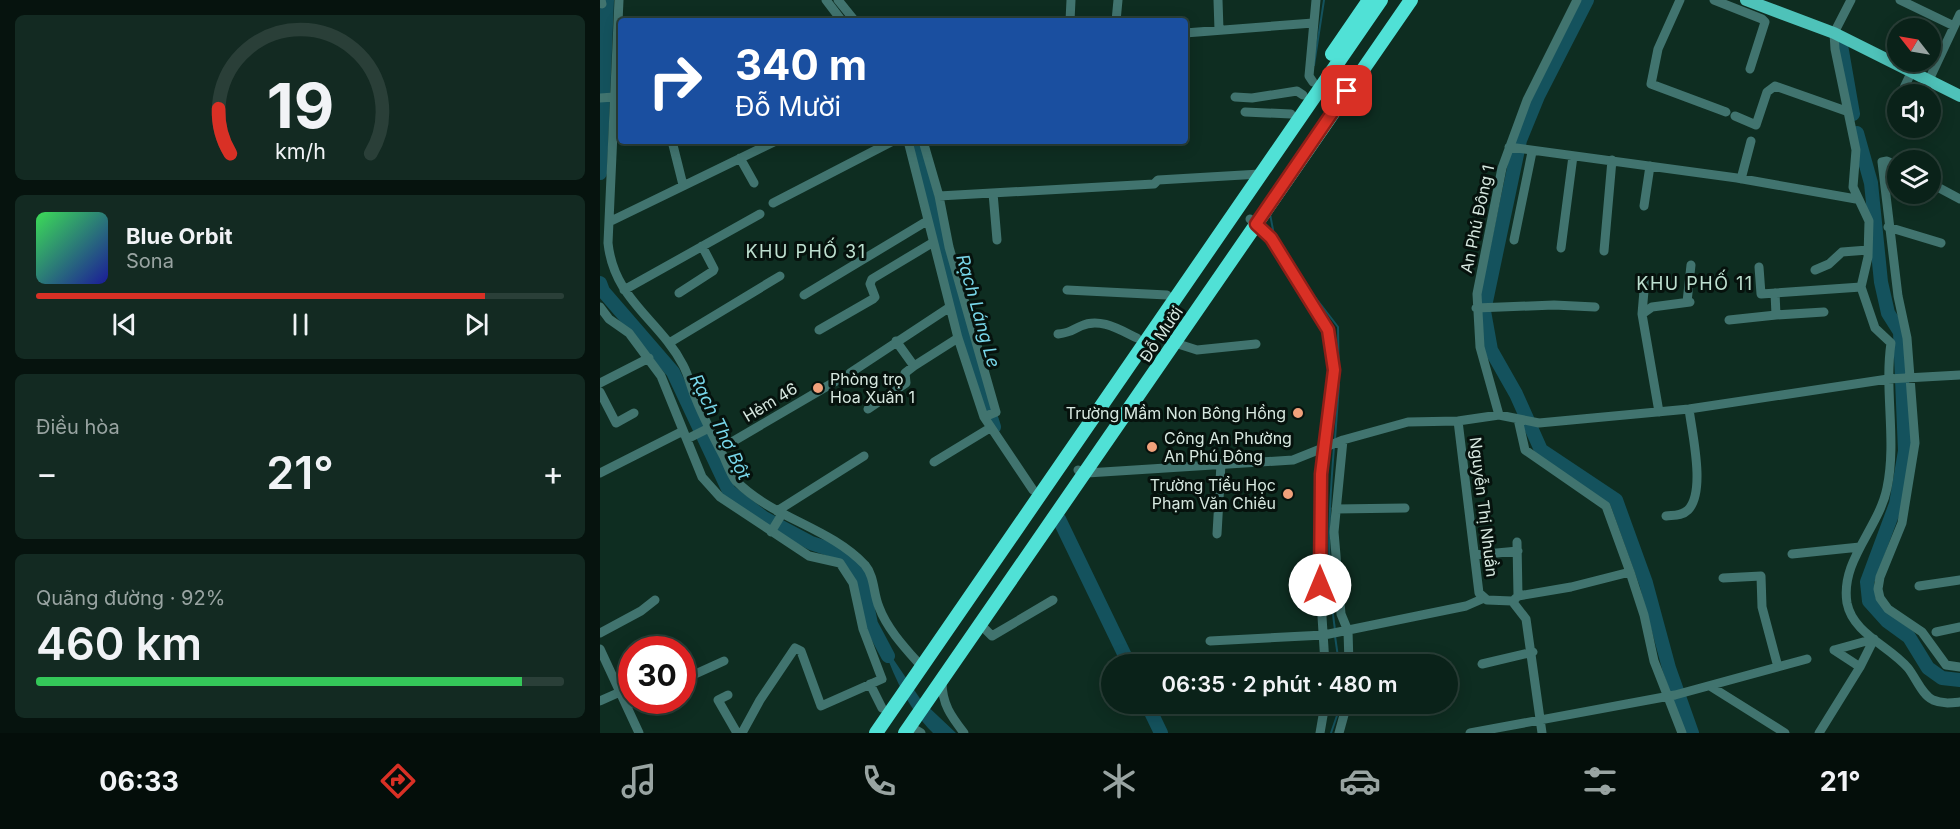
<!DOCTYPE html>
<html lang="vi">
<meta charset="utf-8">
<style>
:root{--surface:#0a2219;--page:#132a22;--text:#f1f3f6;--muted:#99a4a2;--line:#2a3f38;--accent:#d93025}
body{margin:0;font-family:Inter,sans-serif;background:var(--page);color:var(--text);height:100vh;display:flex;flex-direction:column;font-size:22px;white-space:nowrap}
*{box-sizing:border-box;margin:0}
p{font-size:20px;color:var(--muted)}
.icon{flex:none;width:33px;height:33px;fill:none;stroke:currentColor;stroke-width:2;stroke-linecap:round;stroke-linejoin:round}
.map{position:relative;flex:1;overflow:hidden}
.side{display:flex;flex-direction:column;gap:15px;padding:15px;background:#06130e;width:600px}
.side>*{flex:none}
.banner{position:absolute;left:18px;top:18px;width:570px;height:126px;border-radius:6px;box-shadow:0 3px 15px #0003,0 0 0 2px var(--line);background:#1a4fa0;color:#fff;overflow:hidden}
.needle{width:39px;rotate:301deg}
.buttons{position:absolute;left:1287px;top:18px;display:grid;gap:12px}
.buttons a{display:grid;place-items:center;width:54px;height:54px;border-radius:50%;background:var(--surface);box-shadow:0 3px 15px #0003,0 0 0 2px var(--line);font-size:30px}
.speed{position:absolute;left:18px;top:636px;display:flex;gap:12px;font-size:30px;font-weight:700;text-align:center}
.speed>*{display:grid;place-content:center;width:78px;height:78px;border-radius:50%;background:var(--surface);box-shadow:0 3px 15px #0003,0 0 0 2px var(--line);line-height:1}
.speed .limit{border:9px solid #d22;background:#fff;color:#111}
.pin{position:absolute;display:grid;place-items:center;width:51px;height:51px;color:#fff;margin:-26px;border-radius:12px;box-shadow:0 3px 9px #0006}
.me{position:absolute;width:66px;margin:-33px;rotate:0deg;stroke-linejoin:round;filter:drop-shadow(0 0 4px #0008)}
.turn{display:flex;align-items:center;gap:21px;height:126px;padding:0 18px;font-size:27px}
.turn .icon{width:78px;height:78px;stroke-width:2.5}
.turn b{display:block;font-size:42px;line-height:51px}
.big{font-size:45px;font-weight:600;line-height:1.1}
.side .widget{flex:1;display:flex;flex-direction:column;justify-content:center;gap:9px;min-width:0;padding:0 21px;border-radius:9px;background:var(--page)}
.side .dial{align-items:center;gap:0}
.dial svg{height:156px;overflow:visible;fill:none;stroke:var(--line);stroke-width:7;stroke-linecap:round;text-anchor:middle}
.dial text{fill:var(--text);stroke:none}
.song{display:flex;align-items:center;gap:18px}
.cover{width:72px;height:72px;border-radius:9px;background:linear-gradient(135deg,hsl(130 70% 55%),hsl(240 70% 35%))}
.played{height:6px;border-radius:3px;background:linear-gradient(90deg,var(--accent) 85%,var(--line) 85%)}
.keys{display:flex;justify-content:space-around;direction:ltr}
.heat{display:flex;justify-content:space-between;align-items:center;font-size:33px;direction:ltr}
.charge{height:9px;border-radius:4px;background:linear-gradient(90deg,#34c759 92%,var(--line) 0)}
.trip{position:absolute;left:501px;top:654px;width:357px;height:60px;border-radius:30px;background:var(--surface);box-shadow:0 3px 15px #0003,0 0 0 2px var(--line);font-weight:600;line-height:60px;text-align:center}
.dock{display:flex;height:96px;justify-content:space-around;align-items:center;background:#040e0a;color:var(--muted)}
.dock .icon{width:42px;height:42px}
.dock .selected{color:var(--accent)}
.dock b{font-size:27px;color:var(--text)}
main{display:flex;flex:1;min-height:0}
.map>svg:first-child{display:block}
.water{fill:#14525d}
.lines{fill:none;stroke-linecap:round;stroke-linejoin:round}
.stream{stroke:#14525d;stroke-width:2}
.river{stroke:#14525d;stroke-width:14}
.minor{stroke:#41746f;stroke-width:9}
.major{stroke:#4ec2b9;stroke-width:12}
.highway{stroke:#50e1d6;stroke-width:14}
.route-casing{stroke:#8d1f18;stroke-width:15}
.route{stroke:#d93025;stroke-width:10}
.poi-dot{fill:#f1a17b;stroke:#06120d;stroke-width:2}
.labels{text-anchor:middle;stroke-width:6;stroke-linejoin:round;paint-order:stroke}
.street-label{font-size:16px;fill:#d7e8e0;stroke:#06120d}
.poi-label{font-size:16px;fill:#d7e8e0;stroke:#06120d;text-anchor:start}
.neighbourhood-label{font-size:18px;letter-spacing:1.5px;fill:#bee0d0;stroke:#06120d}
.water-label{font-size:18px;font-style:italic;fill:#78d6e9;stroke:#06120d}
</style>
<main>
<section class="side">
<div class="widget dial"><svg viewBox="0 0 100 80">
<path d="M14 69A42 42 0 1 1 86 69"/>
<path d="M14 69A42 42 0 0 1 8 46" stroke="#d93025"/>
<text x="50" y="56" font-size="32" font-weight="700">19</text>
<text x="50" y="72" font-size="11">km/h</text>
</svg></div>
<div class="widget">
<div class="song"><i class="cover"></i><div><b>Blue Orbit</b><p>Sona</p></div></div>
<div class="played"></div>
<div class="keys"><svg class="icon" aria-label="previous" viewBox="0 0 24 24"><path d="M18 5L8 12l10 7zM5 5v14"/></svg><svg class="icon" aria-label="pause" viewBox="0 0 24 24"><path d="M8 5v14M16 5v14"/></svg><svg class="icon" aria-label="next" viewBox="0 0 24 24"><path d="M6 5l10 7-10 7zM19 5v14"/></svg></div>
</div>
<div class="widget"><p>Điều hòa</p>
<div class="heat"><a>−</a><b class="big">21°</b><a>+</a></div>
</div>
<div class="widget"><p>Quãng đường · 92%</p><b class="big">460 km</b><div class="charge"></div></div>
</section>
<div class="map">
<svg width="1360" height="733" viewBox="0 0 1360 733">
<rect width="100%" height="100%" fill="#0e2d21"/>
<path class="water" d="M281,641L321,700L356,733H333C306,706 294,676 281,641Z"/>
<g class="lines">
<path class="stream" d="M714,65L724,0
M670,214L674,235
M685,252L705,284L738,327L739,385L735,439
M734,447C729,509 726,569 735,630
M735,636L739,664
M731,733L741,704"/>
<path class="river" d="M987,0L938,96L920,140L884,311L891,350L916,394L941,450L1016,500L1046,583L1069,668L1092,733
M1241,45L1253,114
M1257,133L1271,183L1281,282L1288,313L1300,332L1305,451L1296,504L1267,582L1269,601L1287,621L1309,637L1328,668L1342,678L1360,680
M313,141L363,330L394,427
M0,173L7,0
M0,283L3,291L73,372L129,491L164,518L211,543L241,553L255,565L263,584L271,624L288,656
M459,519L529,664
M547,704L561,733"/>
<path class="minor" d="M1,0L2,4
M19,0L8,243C14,300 59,319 83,365C89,376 91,388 96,399C104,419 114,438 124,457C127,464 131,475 136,481C174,519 229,527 265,565C275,577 273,593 279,607C287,629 306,649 321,666
M226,0L242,21
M238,0L255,21
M618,0L619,30
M1080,0L1058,49L1051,84L1126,112
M1114,0L1162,19L1165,22L1150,69
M1251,0L1234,33L1235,49L1256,150L1253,187L1269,221L1268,257L1261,287L1275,328L1291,343C1284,391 1297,440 1287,488C1279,528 1240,561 1247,603C1253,634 1290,646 1308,668C1316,678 1322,695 1333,700C1343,704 1350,703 1360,702
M1300,0L1354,26
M470,21L471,0
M516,21L518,0
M585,33L713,23
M713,82L709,76L716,0
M1328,82L1360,14
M1301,94L1311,73
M635,97L652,98L697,91L703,95
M0,98L14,97
M1298,104L1292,117L1298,123
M645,112L691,114
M1135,116L1156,125L1167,92L1175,86L1246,111
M72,141L83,185
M308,141L358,338L384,417L433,490
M323,141L339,196L349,247L396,412L384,417
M909,147L1137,178L1256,199
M140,158L154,183
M1298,166L1287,161L1282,162L1298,296L1307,338L1315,443L1302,523L1280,577L1278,589L1280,598L1288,609L1322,632L1346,665L1360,667
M1141,179L1151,141
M1330,183L1360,199
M393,193L397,240
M339,196L554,184L558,180L660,174
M173,203L293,141
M1044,206L1050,166
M650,219L671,238L728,330L734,370L721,474L720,585L725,664
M9,222L176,141
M1288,227L1341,243
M914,240L932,152
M961,248L973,156
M1004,251L1012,160
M1159,267L1161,294L1261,287
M1215,270L1229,264L1242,252L1268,250
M1045,279L1042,314L1059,412
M24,290L160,214
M467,290L567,295
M79,293L113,271L114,269L102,246
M204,295L327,221
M1087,302L1091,265
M0,307L9,319L29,333L61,376L102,477L120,497L209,556L240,563L253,583L263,629L282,679L221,706L201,651L195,648L160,700L142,733
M876,308L954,305L995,307
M1042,314L1052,307L1090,302
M1176,315L1224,312
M1129,320L1176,315L1175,293
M219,330L273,299L275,297L270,284L272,279L332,243
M458,334C472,332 470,331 481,326C500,317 520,330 537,338
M296,341L314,366L358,338
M69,343L180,276
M575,343L597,350L656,344
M250,373L350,307
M0,383L49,358
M0,392L16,423L34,413
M268,409L306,383L305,373L314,366
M899,415L880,347L877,294L902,168L927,100L977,0
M918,419L925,450L1006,506L1030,572
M858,421L879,593L887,600L912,601L926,619L942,733
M87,439L109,428
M743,440L734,532L741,614L748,631L749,664
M120,449L236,381
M334,462L390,428
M478,470L487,473L693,460L743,440L808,422L858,421L899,415L939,423L1089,409L1288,379L1360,375
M0,473L83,431
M736,509L805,508
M177,511L264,456
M1066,516C1074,515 1082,516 1088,510C1106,492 1092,433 1089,409
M171,532L182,514
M617,534L621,464
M1192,554L1260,547
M875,555L918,551
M1123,578L1161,576L1162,607L1178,667
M1319,586L1360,580
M918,596L971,587L1030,572L1044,615L1054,661L1082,733
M914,600L918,596L917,542
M380,624L392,636L453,600
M1336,632L1360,627
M0,633L41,611L55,600
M610,641L724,635L866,606L882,599
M0,649L39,733
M1234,650L1274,639
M1234,650L1260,667
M882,664L933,652
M82,680L124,661
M15,681L32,673
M342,682C342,704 351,716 364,733
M270,684L282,708
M1110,686L1185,733
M128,695L118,700L137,733
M0,701L20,692
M27,706L38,700
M309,726L321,733
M720,733L725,704
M739,733L747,704
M870,733L1075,695L1207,659
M1219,733L1260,667L1274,639"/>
<path class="major" d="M1146,0L1234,33L1360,96"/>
<path class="highway" d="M732,54L769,0
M276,733L781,0
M305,733L811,0"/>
</g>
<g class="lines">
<g class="route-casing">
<path id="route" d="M720,585L721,474L734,370L728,330L671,238L656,224L747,91"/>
</g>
<use href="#route" class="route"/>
</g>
<g class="poi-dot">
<circle cx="218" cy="388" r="6"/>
<circle cx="698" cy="413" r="6"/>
<circle cx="552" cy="447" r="6"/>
<circle cx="688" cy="494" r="6"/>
</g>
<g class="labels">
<g class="street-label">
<text transform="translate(877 219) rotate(-78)" y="6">An Phú Đông 1</text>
<text transform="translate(561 334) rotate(-56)" y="6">Đỗ Mười</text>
<text transform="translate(170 402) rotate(-31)" y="6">Hẻm 46</text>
<text transform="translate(884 507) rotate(83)" y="6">Nguyễn Thị Nhuần</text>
</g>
<g class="poi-label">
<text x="230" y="385">Phòng trọ<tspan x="230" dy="18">Hoa Xuân 1</tspan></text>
<text x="686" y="419" text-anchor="end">Trường Mầm Non Bông Hồng</text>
<text x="564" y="444">Công An Phường<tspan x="564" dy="18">An Phú Đông</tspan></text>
<text x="676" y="491" text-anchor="end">Trường Tiểu Học<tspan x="676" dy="18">Phạm Văn Chiêu</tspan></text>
</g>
<g class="neighbourhood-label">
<text x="206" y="258">KHU PHỐ 31</text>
<text x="1095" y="290">KHU PHỐ 11</text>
</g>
<g class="water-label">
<text transform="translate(378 311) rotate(74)" y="6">Rạch Láng Le</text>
<text transform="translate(120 427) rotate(64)" y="6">Rạch Thợ Bột</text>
</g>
</g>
</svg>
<div class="buttons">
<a><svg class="needle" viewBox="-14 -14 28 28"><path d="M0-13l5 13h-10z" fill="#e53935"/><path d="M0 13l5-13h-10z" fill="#99a4a2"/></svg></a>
<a><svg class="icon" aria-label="sound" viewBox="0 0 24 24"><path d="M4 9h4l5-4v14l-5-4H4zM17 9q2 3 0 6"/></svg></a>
<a><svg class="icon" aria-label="layers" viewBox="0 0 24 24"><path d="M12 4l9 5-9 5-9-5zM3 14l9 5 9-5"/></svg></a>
</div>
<div class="speed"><div class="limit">30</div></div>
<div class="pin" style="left:747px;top:91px;background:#d93025"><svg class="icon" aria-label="arrive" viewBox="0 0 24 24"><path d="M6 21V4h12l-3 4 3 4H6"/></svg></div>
<svg class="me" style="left:720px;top:585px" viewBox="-20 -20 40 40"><circle r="19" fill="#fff"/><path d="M0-13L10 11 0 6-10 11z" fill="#d93025"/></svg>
<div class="trip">06:35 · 2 phút · 480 m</div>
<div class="banner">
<div class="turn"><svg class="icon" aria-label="right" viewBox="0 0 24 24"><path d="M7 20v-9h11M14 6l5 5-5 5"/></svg><div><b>340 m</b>Đỗ Mười</div></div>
</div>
</div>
</main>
<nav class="dock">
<b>06:33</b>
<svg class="icon selected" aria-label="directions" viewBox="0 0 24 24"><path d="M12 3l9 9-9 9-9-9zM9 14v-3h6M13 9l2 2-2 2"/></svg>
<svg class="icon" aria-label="music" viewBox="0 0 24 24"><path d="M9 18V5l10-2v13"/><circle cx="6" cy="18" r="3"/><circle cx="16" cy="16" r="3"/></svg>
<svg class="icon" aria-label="phone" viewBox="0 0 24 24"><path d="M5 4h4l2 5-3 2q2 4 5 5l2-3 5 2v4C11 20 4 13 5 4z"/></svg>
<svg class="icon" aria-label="climate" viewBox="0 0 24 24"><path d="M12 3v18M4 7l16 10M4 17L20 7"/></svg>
<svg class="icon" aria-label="car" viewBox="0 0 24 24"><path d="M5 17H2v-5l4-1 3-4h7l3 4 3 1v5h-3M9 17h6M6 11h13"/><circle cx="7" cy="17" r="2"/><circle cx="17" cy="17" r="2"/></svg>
<svg class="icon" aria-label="filters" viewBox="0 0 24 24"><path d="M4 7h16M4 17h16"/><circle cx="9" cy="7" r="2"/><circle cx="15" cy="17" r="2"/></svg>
<b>21°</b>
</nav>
